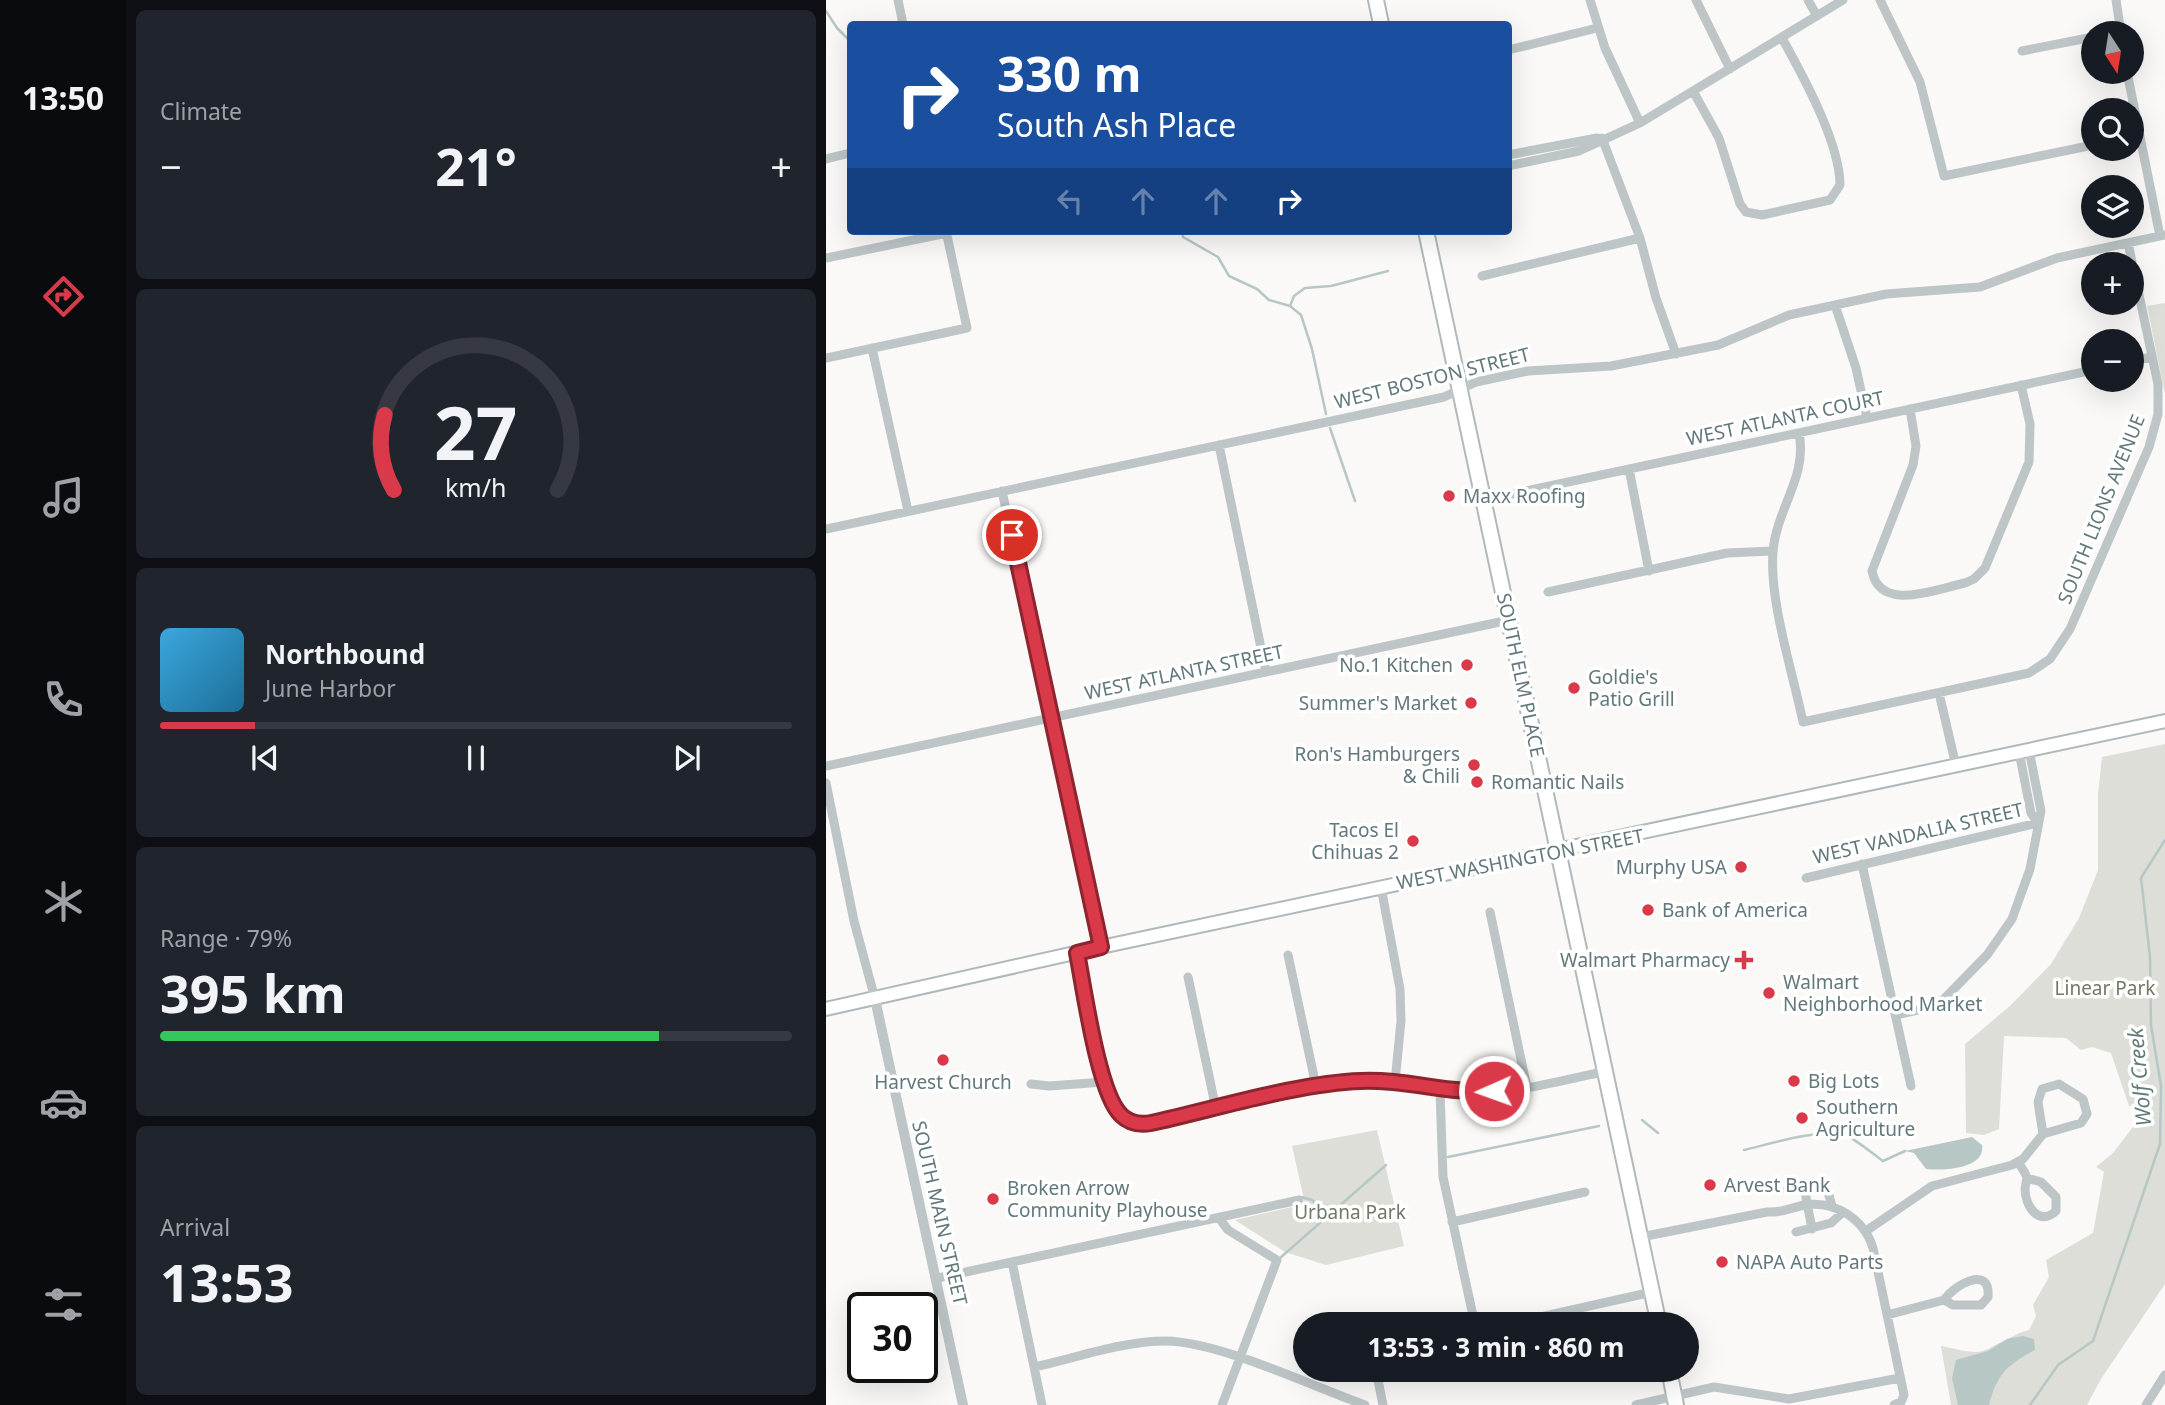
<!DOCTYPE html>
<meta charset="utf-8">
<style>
:root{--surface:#171b24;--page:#20242c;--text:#f1f3f6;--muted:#9ea1a6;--line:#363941;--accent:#d93949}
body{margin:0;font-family:"Noto Sans",sans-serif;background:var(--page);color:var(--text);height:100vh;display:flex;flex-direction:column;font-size:26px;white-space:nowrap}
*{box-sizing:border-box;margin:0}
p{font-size:23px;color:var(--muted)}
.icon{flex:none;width:38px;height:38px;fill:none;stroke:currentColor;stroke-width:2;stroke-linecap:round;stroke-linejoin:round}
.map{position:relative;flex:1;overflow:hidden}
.side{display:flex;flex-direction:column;gap:10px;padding:10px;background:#0d0f14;width:700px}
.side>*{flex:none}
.top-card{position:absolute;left:21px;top:21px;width:665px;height:214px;border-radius:7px;box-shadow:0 7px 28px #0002;background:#1a4fa0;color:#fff;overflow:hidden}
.needle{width:46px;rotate:168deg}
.controls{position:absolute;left:1255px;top:21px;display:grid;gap:14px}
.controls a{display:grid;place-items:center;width:63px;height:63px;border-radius:50%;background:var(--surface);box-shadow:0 7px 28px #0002;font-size:35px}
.speed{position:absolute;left:21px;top:1292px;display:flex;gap:14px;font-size:35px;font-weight:700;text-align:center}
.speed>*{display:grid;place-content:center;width:91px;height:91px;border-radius:50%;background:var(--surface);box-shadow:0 7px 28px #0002;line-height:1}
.speed .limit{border:4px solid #111;border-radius:10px;background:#fff;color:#111}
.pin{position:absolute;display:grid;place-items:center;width:60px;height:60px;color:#fff;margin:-30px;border:4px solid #fff;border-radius:50%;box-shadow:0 2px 7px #0007}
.me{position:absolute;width:77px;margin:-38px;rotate:268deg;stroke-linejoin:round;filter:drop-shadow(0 0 5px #0008)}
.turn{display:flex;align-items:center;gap:24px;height:147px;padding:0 35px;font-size:32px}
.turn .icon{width:91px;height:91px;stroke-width:2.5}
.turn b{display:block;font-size:49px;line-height:60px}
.lanes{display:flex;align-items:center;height:66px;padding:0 35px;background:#0003;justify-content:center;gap:35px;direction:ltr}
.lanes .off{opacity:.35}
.big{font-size:52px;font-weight:700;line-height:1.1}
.side .card{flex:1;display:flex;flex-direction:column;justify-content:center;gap:10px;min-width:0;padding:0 24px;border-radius:10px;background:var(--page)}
.side .dial{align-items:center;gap:0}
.dial svg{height:182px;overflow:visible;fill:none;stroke:var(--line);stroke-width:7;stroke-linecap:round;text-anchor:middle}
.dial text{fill:var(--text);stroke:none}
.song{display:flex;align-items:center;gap:21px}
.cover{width:84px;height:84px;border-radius:10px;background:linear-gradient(135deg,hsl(200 70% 55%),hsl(200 70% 35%))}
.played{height:7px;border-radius:4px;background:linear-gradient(90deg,var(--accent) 15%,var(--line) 15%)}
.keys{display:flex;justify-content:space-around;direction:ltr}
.heat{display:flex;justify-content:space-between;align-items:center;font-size:38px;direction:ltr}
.charge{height:10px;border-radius:5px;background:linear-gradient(90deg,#34c759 79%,var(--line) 0)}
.trip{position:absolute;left:467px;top:1312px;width:406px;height:70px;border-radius:35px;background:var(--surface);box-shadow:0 7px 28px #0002;font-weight:700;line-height:70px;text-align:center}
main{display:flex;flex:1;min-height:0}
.menu{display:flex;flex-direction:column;width:126px;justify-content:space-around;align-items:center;background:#090b0e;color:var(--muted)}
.menu .icon{width:49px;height:49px}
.menu .selected{color:var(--accent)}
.menu b{font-size:32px;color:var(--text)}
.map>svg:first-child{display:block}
.green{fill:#dcded7}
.water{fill:#b6c7c6}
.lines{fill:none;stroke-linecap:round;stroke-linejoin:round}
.stream{stroke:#b6c7c6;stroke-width:2.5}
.secondary-casing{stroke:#afb9bb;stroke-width:16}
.primary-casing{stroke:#b1b9ba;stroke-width:18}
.minor{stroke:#bdc5c6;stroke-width:9}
.tertiary{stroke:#bdc5c6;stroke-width:10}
.secondary{stroke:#fff;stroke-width:12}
.primary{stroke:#fff;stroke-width:14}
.route-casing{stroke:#8d252f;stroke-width:18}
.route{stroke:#d93949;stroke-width:12}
.poi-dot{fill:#d93949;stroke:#fff;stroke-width:2.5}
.labels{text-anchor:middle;stroke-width:7;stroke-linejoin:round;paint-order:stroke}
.street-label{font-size:19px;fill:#62787b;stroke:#fff}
.poi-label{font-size:19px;fill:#62787b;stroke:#fff;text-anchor:start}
.park-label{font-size:19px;fill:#707965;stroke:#fff}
.water-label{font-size:21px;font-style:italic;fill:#617b78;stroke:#fff}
</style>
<main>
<nav class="menu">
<b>13:50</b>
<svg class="icon selected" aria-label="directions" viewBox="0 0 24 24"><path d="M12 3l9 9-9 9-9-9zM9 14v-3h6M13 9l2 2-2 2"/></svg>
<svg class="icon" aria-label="music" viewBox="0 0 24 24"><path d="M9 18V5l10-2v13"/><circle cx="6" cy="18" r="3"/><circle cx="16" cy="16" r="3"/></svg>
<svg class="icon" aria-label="phone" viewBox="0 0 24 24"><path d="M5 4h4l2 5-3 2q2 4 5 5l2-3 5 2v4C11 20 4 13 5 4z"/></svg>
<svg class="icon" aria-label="climate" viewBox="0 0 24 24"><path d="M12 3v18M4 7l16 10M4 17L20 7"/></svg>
<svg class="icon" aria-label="car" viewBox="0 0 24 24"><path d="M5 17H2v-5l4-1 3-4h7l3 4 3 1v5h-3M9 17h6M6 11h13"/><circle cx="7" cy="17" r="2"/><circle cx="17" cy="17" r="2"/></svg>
<svg class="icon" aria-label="filters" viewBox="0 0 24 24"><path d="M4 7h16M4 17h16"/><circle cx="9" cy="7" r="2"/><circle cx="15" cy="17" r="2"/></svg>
</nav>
<section class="side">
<div class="card"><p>Climate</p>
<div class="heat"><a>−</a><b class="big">21°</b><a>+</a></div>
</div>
<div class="card dial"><svg viewBox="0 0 100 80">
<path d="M14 69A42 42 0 1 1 86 69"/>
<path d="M14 69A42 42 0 0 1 10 36" stroke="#d93949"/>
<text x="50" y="56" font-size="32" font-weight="700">27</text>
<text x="50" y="72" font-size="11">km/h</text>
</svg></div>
<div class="card">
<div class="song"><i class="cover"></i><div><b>Northbound</b><p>June Harbor</p></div></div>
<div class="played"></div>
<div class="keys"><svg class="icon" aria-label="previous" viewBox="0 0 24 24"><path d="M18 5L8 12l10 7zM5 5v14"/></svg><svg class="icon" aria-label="pause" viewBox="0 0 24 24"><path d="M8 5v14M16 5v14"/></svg><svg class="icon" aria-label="next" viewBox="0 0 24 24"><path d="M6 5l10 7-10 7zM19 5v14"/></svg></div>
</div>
<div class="card"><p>Range · 79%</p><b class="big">395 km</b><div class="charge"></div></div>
<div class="card"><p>Arrival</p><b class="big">13:53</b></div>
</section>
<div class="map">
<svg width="1339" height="1405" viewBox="0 0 1339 1405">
<rect width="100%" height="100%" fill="#faf9f8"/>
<path class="green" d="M1339,303V394L1321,306Z
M1339,744V1284L1275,1379L1261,1405H1125L1115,1346C1126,1348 1139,1352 1150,1352C1163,1352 1185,1334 1203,1330L1210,1316L1207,1305L1223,1277L1220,1260L1267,1233L1278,1172L1270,1167L1287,1153L1310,1123L1308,1106H1303L1285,1053L1266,1047L1255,1050L1240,1038L1178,1036L1173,1129L1158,1135L1140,1133L1139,1044L1185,1005L1225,964L1253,918L1272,870V795L1276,757Z
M551,1130L578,1246L500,1265L459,1252L409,1220L479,1204L466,1146Z"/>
<path class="water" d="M1146,1137L1156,1145C1160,1169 1116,1171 1100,1169L1088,1153L1079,1151Z
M1197,1336L1208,1339L1209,1350C1181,1365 1171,1374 1163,1405H1132L1126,1378L1130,1360L1162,1351L1181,1339Z"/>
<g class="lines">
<path class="stream" d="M0,11L11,28L24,41
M356,231L357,237L392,257L403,276L431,289L443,300L464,306L475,315L486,349L500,414
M464,306L468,296L479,288L505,286L562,271
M504,428L529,501
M816,1120L832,1133
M918,1150C944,1144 996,1127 1021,1136C1032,1141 1047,1154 1057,1161L1079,1151
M622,1157L773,1126
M475,1197L486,1200L503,1215
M454,1258L560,1165
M1204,1405L1232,1365L1267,1341L1334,1144L1335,1086L1325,1025L1324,957L1315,878L1339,840"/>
<g class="secondary-casing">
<path id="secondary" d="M0,1009L275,947L1339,721"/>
</g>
<g class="primary-casing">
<path id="primary" d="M550,0L555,24
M600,231L833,1325
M843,1370L850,1405"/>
</g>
<path class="minor" d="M72,0L77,24
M764,0L779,48L814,123
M870,0L904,69
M982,0L991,16
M1054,0L1094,82L1118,176L1267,145
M1290,0L1295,33
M682,50L771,28
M1196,51L1267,37
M1301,72L1334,236
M867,91L893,138L914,204L920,212L936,215L1004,200L1014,185C1014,143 976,74 956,38
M776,138L814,238L830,298L850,354
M682,155L771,138
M0,159L24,153
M682,166L753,151L814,123L1017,0
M0,258L121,233
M656,276L814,238
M1009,305L1030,368L1041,418
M46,348L82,511
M0,358L141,328L120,231
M1306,361L1326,357
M1084,409L1090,446L1087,465L1046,571C1054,613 1111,589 1139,583L1148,579L1159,568L1203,462L1204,424L1195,385
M973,433C982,477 950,509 947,552C943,601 967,673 977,722L1203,673L1224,659L1244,629L1323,447L1332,414V384L1302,243
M393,445L440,672
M803,469L823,571
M176,491L275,947
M658,500L1267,370
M0,529L618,397L650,382L702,371L785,366L892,345L963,315L1060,294L1154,287L1231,258L1339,235
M722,592L901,553L947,551
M1113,693L1130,766
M1193,752L1205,813L1212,823
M0,766L683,620
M0,783L28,921L49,999
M1036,864L1085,1086
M980,878L1212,823
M555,887L574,989L575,1021L569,1082
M664,912L701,1088
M251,952C258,987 272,1093 295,1115C303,1123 314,1125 325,1123C392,1108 465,1084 533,1081C568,1079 599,1091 633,1093C683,1095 731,1082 780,1071
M462,955L490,1086
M362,977L390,1109
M1070,1015L1105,1007L1118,999L1161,955L1186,919L1204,869L1215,811L1203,750
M205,1084L223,1086L278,1082
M614,1091L617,1177L649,1325
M1192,1162C1195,1167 1200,1173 1201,1178C1201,1179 1199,1187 1199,1189C1199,1206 1213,1227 1230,1211V1197L1215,1182L1201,1178
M978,1187L986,1229
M961,1190L993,1185L1002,1192L1006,1206
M393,1218L402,1230L451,1260L396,1405
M626,1222L759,1192
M1040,1231L1106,1186L1186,1165L1197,1159L1217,1134L1255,1123L1261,1114L1257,1099L1233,1084L1216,1089L1212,1102L1217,1134
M970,1232L1005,1223L1017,1212
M815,1237L941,1212C956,1213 965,1208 978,1205C1009,1200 1038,1219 1047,1248L1078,1395L1075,1402L1068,1405
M186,1262L216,1405
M112,1278L473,1200
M1061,1315L1118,1300C1128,1285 1165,1264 1162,1297L1155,1305H1127L1118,1300
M539,1320L540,1325
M678,1325L826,1292
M208,1367C250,1358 296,1341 340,1341C395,1342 485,1386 539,1405
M550,1370L557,1405
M810,1405L888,1387L963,1399L1074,1378
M1320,1405L1339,1375"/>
<path class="tertiary" d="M49,999L137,1405"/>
<use href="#secondary" class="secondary"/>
<use href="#primary" class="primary"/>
</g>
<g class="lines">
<g class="route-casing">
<path id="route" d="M186,535L275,947L251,953C258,988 272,1093 295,1115C303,1123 314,1125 325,1123C389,1109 472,1083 535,1081C581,1079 621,1094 668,1091"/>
</g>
<use href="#route" class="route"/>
</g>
<g class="poi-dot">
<circle cx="623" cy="496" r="7"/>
<circle cx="641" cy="665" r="7"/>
<circle cx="748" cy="688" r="7"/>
<circle cx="645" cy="703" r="7"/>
<circle cx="648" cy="765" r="7"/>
<circle cx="651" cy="782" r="7"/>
<circle cx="587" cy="841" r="7"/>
<circle cx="915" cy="867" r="7"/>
<circle cx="822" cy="910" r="7"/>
<path d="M914.5 949.5h7v7h7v7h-7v7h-7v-7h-7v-7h7z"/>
<circle cx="943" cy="993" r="7"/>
<circle cx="117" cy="1060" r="7"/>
<circle cx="968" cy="1081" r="7"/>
<circle cx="976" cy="1118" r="7"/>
<circle cx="884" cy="1185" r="7"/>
<circle cx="167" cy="1199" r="7"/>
<circle cx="896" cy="1262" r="7"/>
</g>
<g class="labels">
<g class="street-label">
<text transform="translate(606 378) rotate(-14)" y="7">WEST BOSTON STREET</text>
<text transform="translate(959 418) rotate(-12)" y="7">WEST ATLANTA COURT</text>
<text transform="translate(1275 509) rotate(-68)" y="7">SOUTH LIONS AVENUE</text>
<text transform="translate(358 672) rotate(-12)" y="7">WEST ATLANTA STREET</text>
<text transform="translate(695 675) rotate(78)" y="7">SOUTH ELM PLACE</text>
<text transform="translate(1092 833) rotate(-13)" y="7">WEST VANDALIA STREET</text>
<text transform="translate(694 859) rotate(-11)" y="7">WEST WASHINGTON STREET</text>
<text transform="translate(114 1213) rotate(77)" y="7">SOUTH MAIN STREET</text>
</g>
<g class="poi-label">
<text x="637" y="503">Maxx Roofing</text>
<text x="627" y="672" text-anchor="end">No.1 Kitchen</text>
<text x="762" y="684">Goldie's<tspan x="762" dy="22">Patio Grill</tspan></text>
<text x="631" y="710" text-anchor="end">Summer's Market</text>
<text x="634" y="761" text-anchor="end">Ron's Hamburgers<tspan x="634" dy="22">&amp; Chili</tspan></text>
<text x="665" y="789">Romantic Nails</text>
<text x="573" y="837" text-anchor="end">Tacos El<tspan x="573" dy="22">Chihuas 2</tspan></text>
<text x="901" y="874" text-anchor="end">Murphy USA</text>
<text x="836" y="917">Bank of America</text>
<text x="904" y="967" text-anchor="end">Walmart Pharmacy</text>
<text x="957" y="989">Walmart<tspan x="957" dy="22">Neighborhood Market</tspan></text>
<text x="982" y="1088">Big Lots</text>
<text x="117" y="1089" text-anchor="middle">Harvest Church</text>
<text x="990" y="1114">Southern<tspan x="990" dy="22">Agriculture</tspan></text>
<text x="898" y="1192">Arvest Bank</text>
<text x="181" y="1195">Broken Arrow<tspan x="181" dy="22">Community Playhouse</tspan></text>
<text x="910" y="1269">NAPA Auto Parts</text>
</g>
<g class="park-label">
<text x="1279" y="995">Linear Park</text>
<text x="524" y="1219">Urbana Park</text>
</g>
<g class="water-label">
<text transform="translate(1314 1077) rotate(-95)" y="7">Wolf Creek</text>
</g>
</g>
</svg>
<div class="controls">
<a><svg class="needle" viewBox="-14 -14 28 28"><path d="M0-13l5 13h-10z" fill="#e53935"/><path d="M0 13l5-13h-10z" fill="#9ea1a6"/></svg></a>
<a><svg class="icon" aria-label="search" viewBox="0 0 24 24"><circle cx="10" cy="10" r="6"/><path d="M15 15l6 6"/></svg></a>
<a><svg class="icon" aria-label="layers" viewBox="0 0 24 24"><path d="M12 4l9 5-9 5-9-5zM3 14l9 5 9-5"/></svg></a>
<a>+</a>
<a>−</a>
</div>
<div class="speed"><div class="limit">30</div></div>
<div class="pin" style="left:186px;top:535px;background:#d93025"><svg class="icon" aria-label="arrive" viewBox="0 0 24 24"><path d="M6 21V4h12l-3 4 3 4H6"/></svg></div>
<svg class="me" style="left:668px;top:1091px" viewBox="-20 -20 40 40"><circle r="17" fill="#d93949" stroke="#fff" stroke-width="3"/><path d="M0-11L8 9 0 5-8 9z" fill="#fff"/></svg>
<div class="trip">13:53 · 3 min · 860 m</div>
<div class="top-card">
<div class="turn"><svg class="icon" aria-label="right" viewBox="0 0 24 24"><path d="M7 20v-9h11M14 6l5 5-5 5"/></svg><div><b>330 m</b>South Ash Place</div></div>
<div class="lanes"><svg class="icon off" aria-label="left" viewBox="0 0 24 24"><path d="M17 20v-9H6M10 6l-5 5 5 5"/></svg><svg class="icon off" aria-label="ahead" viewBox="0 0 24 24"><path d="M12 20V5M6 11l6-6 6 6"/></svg><svg class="icon off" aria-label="ahead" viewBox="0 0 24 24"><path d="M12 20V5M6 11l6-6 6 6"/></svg><svg class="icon" aria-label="right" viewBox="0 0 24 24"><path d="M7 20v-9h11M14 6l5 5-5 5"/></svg></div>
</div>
</div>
</main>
